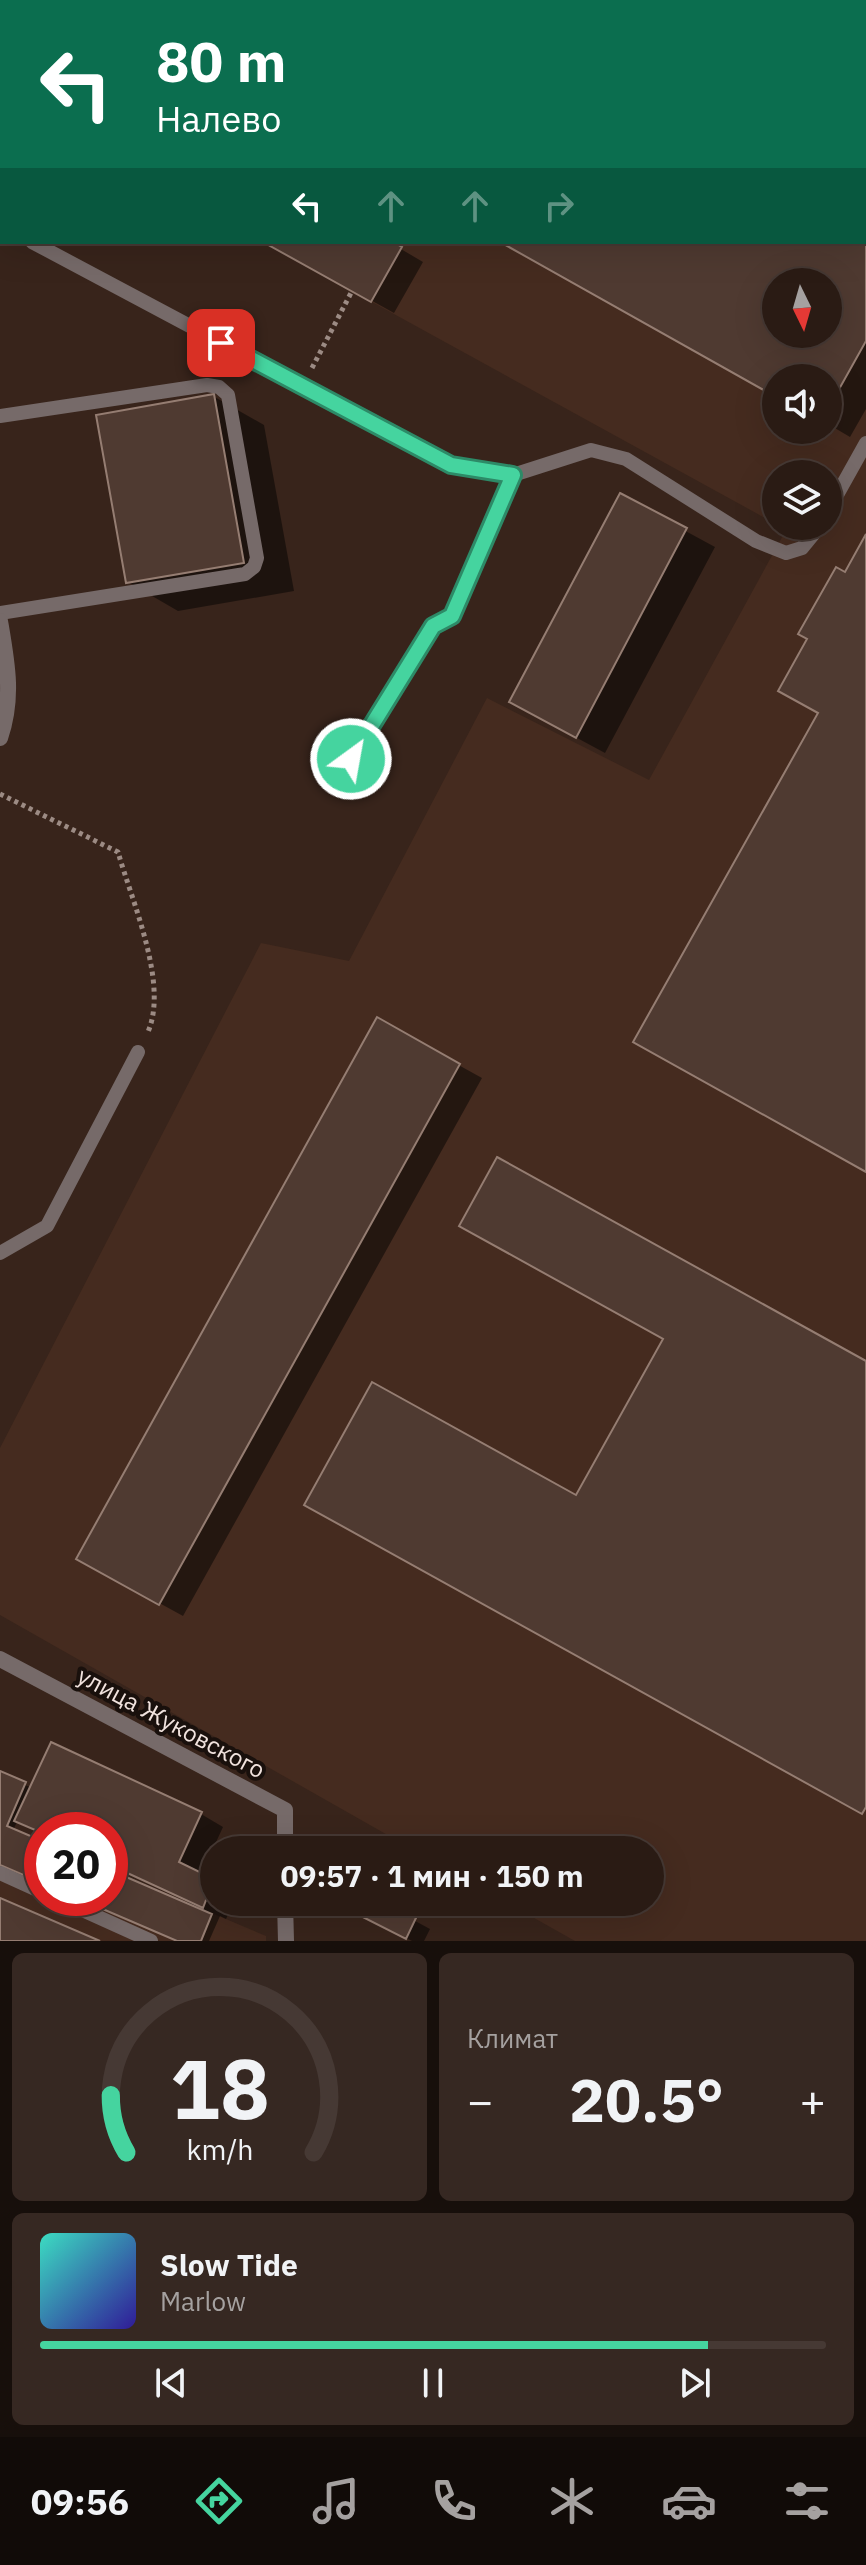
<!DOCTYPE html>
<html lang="ru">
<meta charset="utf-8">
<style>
:root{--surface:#2a1b14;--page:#362822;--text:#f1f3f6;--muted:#a5a1a0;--line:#463934;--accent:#45d49f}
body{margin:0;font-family:"IBM Plex Sans",sans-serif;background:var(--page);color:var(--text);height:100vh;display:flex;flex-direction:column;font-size:30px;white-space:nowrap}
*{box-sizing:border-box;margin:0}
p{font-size:26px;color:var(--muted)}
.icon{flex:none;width:44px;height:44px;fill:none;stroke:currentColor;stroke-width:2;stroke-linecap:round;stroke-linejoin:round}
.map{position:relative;height:1941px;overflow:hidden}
.sheet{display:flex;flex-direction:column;gap:12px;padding:12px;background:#170f0b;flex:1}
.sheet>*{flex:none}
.banner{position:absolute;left:0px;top:0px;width:866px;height:244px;box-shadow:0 8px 32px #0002,0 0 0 2px var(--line);background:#0b6e4f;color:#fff;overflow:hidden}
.needle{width:52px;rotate:175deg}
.buttons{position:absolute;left:762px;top:268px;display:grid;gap:16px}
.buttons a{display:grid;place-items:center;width:80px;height:80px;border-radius:50%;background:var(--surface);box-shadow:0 8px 32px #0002,0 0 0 2px var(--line);font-size:40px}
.speed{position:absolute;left:24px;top:1812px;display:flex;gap:16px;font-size:40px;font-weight:700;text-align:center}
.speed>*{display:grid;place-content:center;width:104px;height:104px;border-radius:50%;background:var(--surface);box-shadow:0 8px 32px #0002,0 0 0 2px var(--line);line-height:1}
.speed .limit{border:12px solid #d22;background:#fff;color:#111}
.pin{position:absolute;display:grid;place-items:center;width:68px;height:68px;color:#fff;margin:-34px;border-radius:16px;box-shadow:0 4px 12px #0006}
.me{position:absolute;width:88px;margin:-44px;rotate:32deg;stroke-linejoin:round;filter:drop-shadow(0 0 6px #0008)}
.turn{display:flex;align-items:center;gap:28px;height:168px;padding:0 24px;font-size:36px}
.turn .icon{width:104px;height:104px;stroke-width:2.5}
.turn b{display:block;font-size:56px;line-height:68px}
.lanes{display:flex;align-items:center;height:76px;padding:0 24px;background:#0003;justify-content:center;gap:40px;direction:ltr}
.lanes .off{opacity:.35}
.big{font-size:60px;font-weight:700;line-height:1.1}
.sheet .card{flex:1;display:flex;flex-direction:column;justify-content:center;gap:12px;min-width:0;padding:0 28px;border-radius:12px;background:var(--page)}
.sheet .dial{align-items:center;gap:0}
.dial svg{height:208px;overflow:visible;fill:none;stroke:var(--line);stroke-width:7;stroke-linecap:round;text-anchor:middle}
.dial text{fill:var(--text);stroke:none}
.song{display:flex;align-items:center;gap:24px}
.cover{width:96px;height:96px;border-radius:12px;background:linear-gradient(135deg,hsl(170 70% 55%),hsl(250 70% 35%))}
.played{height:8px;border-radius:4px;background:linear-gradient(90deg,var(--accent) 85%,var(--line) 85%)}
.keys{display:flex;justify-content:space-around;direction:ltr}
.heat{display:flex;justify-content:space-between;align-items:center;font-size:44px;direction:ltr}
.sheet .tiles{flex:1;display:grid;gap:12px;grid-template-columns:1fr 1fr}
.card:last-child{grid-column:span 2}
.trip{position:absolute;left:200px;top:1836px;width:464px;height:80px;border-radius:40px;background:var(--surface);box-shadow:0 8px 32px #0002,0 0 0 2px var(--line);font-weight:700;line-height:80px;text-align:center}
.tab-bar{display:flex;height:128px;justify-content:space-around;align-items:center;background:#110b08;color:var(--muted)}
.tab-bar .icon{width:56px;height:56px}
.tab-bar .selected{color:var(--accent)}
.tab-bar b{font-size:36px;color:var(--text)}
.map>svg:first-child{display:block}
.built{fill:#452b1f;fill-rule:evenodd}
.shadow{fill:#0007;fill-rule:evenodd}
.building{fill:#4f3a31;stroke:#957d72;stroke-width:2;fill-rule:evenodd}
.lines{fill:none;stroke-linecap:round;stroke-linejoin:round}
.path{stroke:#9c8b84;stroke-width:5;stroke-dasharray:4 4;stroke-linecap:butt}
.service{stroke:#766a69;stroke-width:14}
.minor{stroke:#766a69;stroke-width:16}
.route-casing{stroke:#2d8a67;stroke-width:20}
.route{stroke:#45d49f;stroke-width:14}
.labels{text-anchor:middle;stroke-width:8;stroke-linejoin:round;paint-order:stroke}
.street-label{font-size:24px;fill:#f1e3de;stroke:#19100c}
</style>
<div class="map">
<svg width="866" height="1941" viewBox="0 0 866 1941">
<rect width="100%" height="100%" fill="#38241b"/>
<path class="built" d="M0,0H866V1941H575L506,1902H650V1850H414L0,1615V1448L261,943L349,961L487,698L649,780L786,530L779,526H828V474H776V524L263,242H864V2H2V97ZM776,282H828V334H776ZM776,378H828V430H776Z
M0,1771L7,1825L42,1841V1898H110V1870L266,1936V1941H0Z"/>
<path class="shadow" d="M99,0H866V409L850,437L828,424V378H776V395L503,242H864V2ZM776,282H828V334H776Z
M266,242H389L423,262L394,313Z
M213,396L264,425L294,591L178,611L128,582Z
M621,496L715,547L605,753L540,718Z
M377,1020L482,1078L183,1616L101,1571Z
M0,1774L32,1788L201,1814L223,1827L201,1875L214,1881V1902H234L226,1919L220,1916L209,1941H179L79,1898H110V1872L186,1905L188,1901L110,1865V1830H42V1834L18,1820L13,1830L42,1843V1882L0,1864Z
M345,1902H380L430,1929L424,1941H412L359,1914Z"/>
<path class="building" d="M97,0H866V341L828,409V378H776V397L500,242H864V2ZM776,282H828V334H776Z
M0,23L2,24V97L0,95Z
M263,242H393L402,247L371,302Z
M214,394L244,563L126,583L96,415Z
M620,493L687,528L576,738L509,702Z
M866,534V1172L633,1042L818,713L778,691L807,639L798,634L836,567L845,572Z
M377,1017L460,1064L159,1605L76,1559Z
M497,1157L866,1361V1807L862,1814L304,1505L372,1382L576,1495L663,1339L459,1226Z
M51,1742L202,1812L179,1862L214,1879L203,1908L110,1865V1830H42V1833L14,1821Z
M0,1771L26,1782L7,1826L42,1841V1883L0,1865Z
M110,1870L212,1914L201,1941H177L77,1898H110Z
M0,1898L100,1941H0Z
M343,1902H385L416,1918L406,1939L341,1906Z"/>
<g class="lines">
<path class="path" d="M312,368L352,291
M0,794L118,852C132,902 170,986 147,1034"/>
<path class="service" d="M0,225L2,226
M32,242L451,465L513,475L591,450L626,459L756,541L786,553L802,548L820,526
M0,416L207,385L219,387L228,395L257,558L254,567L245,574L0,613
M828,511L866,443
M351,759L433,626L452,616L513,475
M0,1253L47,1226L138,1052
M0,1873L42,1892
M56,1898L151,1941"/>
<path class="minor" d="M0,621C7,662 14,698 0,738
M0,1659L285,1810V1850
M285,1902L286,1941"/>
</g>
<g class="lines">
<g class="route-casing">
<path id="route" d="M221,343L451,465L513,475L452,616L433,626L351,759"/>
</g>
<use href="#route" class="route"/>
</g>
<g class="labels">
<g class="street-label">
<text transform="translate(171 1723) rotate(28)" y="8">улица Жуковского</text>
</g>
</g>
</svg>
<div class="buttons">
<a><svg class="needle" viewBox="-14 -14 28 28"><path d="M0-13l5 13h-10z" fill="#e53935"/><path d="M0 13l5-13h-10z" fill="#a5a1a0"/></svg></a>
<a><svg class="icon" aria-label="sound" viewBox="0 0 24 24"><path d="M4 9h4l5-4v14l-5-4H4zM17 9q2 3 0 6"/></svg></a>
<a><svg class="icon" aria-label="layers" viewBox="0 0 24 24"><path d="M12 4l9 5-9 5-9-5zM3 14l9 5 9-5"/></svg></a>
</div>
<div class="speed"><div class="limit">20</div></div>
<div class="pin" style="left:221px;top:343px;background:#d93025"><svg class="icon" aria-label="arrive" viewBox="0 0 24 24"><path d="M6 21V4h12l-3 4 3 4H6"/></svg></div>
<svg class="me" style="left:351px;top:759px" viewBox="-20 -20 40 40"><circle r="17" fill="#45d49f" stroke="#fff" stroke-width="3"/><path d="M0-11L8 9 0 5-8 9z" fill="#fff"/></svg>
<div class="trip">09:57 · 1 мин · 150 m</div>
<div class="banner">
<div class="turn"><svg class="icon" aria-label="left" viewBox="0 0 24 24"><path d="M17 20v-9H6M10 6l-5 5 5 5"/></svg><div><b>80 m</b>Налево</div></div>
<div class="lanes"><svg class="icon" aria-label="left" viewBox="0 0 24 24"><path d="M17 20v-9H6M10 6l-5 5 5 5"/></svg><svg class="icon off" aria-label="ahead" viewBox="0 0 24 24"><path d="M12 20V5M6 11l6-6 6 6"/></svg><svg class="icon off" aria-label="ahead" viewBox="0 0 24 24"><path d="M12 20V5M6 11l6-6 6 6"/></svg><svg class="icon off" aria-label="right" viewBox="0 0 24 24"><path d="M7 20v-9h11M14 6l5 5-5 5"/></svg></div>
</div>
</div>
<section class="sheet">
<div class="tiles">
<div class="card dial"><svg viewBox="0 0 100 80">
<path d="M14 69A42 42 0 1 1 86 69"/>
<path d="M14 69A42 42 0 0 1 8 47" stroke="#45d49f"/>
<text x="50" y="56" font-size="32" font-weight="700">18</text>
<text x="50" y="72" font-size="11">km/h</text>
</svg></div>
<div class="card"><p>Климат</p>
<div class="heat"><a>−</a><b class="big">20.5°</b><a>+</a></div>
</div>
<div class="card">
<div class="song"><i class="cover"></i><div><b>Slow Tide</b><p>Marlow</p></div></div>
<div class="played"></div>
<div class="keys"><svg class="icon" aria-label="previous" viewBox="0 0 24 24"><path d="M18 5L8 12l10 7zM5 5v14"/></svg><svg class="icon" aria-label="pause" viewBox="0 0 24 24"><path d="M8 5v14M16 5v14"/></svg><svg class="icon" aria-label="next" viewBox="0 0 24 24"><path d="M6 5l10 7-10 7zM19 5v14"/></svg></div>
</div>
</div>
</section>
<nav class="tab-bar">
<b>09:56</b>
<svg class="icon selected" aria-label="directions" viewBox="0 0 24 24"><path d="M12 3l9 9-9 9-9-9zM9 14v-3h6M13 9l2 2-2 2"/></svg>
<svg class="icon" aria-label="music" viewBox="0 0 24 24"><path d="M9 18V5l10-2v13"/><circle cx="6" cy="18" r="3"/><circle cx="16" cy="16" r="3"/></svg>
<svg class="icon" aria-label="phone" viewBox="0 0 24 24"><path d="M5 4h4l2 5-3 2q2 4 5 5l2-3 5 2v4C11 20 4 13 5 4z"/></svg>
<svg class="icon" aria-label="climate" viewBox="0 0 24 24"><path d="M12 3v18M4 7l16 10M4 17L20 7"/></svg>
<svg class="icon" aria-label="car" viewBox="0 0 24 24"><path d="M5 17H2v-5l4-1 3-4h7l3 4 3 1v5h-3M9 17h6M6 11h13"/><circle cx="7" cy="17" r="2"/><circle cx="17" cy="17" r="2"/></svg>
<svg class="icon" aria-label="filters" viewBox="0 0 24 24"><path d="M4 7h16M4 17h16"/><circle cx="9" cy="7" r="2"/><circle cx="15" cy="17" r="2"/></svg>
</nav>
